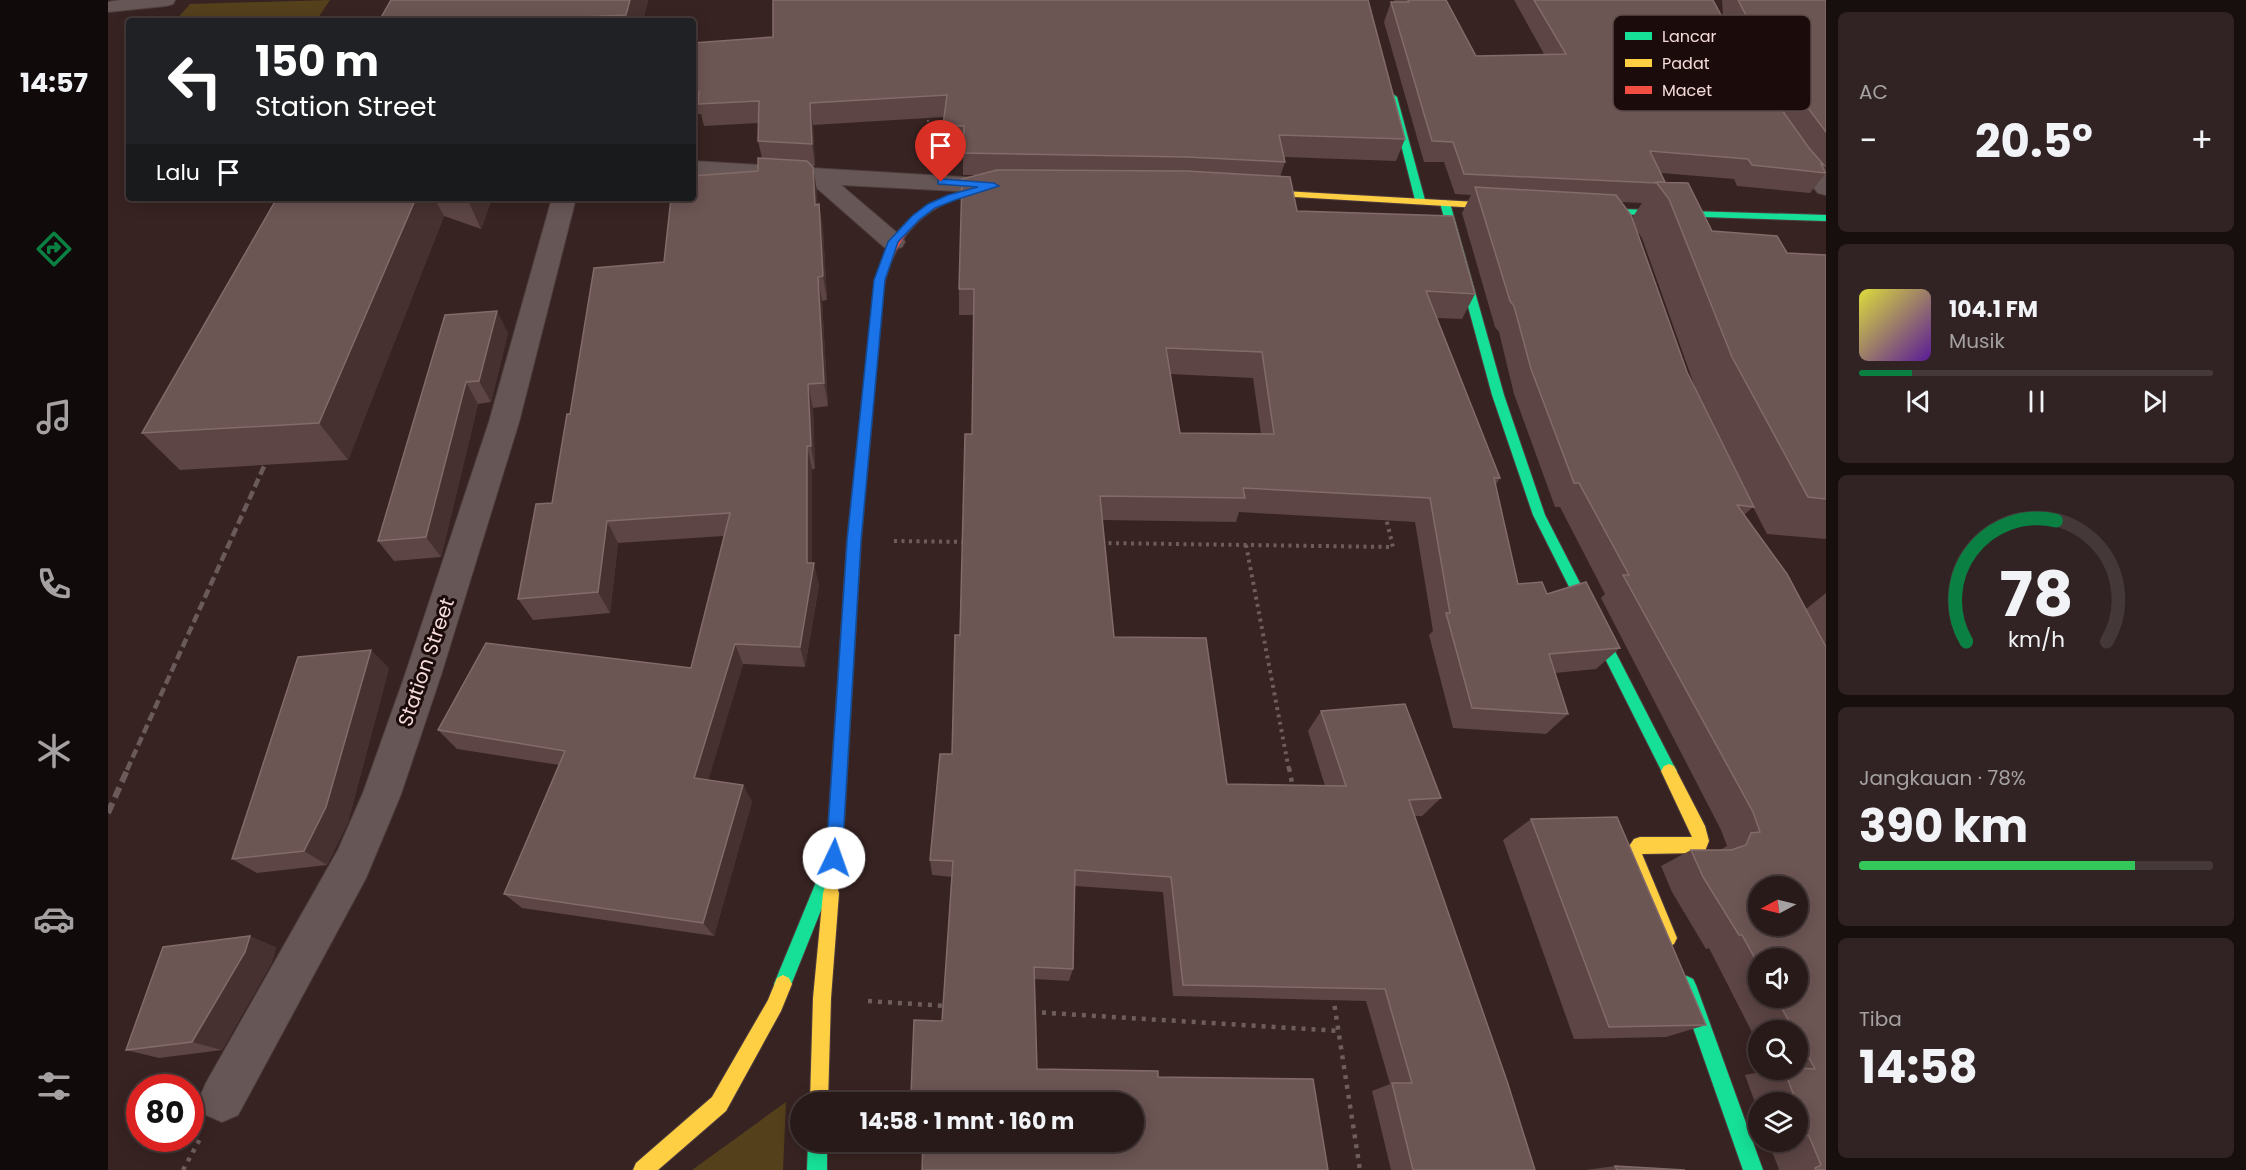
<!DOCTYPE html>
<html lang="id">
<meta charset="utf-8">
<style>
:root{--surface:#291a1a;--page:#312323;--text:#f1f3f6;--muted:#a5a1a2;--line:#453839;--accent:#0b8043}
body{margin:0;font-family:Poppins,sans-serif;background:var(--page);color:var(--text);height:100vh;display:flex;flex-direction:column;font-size:22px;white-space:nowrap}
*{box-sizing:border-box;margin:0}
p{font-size:20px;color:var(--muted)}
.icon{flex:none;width:33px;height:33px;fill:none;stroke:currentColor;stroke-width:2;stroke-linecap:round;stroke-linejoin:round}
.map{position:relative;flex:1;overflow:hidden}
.side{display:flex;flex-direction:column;gap:12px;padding:12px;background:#170e0e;width:420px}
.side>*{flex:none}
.banner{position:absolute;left:18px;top:18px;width:570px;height:183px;border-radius:6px;box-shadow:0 3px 15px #0003,0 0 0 2px var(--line);background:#202124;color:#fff;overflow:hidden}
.needle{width:39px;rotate:263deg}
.buttons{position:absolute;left:1640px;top:876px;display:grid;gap:12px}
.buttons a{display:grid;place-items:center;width:60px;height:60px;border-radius:50%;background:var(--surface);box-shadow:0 3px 15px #0003,0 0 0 2px var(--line);font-size:30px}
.speed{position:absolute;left:18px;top:1074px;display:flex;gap:12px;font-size:30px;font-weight:700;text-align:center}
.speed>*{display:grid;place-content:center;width:78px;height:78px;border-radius:50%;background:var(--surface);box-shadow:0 3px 15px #0003,0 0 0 2px var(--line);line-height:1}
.speed .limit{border:9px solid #d22;background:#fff;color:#111}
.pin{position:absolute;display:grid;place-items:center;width:51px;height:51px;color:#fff;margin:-62px -26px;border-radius:50% 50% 50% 0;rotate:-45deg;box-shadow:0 0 6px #0007}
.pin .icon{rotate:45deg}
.me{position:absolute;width:66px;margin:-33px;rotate:3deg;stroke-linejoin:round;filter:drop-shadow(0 0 4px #0008)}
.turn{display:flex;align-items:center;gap:21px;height:126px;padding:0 30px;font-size:27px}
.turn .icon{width:78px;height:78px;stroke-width:2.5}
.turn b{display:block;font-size:42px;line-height:51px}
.then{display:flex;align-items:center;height:57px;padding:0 30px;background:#0003;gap:12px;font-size:22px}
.big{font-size:45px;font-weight:700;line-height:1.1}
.side .widget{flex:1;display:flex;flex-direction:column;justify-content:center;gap:9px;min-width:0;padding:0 21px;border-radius:9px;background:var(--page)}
.side .dial{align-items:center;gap:0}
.dial svg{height:156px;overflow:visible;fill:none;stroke:var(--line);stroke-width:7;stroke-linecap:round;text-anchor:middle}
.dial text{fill:var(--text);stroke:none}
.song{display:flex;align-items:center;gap:18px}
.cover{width:72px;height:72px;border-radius:9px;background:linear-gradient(135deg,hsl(60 70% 55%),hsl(270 70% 35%))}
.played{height:6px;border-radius:3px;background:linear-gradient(90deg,var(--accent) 15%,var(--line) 15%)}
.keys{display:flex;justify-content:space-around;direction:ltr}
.heat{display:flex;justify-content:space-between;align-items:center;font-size:33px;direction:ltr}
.charge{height:9px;border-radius:4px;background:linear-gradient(90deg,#34c759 78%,var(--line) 0)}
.trip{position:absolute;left:682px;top:1092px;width:354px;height:60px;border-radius:30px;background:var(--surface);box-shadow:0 3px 15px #0003,0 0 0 2px var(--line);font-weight:700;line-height:60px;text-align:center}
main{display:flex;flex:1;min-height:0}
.menu{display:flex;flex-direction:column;width:108px;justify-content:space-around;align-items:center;background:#100a0a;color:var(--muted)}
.menu .icon{width:42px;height:42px}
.menu .active{color:var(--accent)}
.menu b{font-size:27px;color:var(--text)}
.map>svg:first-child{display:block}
.green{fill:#54401b}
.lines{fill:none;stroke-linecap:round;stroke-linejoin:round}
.street-casing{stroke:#503e3f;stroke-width:2}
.fast-casing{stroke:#503e3f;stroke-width:2}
.slow-casing{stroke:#503e3f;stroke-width:2}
.jam-casing{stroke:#503e3f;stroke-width:2}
.path-far2{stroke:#6d5e5d;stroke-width:2;stroke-dasharray:2 3;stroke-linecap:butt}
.path-far1{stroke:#6d5e5d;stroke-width:4;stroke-dasharray:3 4.5;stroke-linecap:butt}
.path{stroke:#6d5e5d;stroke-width:4.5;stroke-dasharray:4 6;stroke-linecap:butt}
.street{fill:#665756;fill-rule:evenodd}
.fast{fill:#16e098;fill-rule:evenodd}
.slow{fill:#ffcf43;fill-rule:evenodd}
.jam{fill:#f24e42;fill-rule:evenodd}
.rail-far2{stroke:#6a5b5a;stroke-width:4;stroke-dasharray:8 4;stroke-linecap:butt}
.rail-far1{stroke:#6a5b5a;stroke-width:4.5;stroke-dasharray:9 4.5;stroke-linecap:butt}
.rail{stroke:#6a5b5a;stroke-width:6;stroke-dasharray:11 6;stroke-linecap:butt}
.wall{fill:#5c4544;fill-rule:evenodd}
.shaded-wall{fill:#463130}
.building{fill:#6c5654;stroke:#826b69;stroke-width:1.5;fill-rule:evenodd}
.route{fill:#1a73e8;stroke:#114b97;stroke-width:1.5}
.labels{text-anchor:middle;stroke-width:6;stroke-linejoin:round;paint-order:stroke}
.street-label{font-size:20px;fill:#f5dcda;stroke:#1b0b0a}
.key{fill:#1b0b0a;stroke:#5c4a48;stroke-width:1.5}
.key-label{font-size:16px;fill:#f5dcda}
</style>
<main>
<nav class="menu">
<b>14:57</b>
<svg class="icon active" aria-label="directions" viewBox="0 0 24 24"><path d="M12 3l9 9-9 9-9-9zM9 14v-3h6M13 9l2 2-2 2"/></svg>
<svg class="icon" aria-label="music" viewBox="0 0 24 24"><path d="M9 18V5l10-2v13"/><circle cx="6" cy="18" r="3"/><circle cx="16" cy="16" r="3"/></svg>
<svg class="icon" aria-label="phone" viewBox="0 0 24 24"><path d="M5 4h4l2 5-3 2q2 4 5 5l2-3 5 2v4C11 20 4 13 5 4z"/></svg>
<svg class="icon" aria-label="climate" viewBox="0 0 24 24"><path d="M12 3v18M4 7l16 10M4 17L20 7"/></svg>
<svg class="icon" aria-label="car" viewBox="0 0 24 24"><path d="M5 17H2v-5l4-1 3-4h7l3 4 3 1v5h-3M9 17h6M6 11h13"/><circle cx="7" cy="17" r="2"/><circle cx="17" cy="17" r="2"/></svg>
<svg class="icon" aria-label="filters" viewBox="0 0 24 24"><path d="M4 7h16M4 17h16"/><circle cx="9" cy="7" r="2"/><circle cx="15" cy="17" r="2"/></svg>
</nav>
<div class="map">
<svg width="1718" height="1170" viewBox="0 0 1718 1170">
<rect width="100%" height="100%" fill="#372322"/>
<path class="green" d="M222,0L208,21H67L82,4Z
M678,1102L675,1170H584Z"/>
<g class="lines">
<g class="street-casing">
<path id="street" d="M12,0H67L65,4L58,6L0,12V2Z
M1684,140L1692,142L1718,173V195L1710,193L1673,147L1676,142Z
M585,161L887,179L895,181L899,186L895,191L887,193L733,185L794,237L797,242L794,247L785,250L776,247L703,183L585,175Z
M444,198H468L411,422L333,675L293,794L258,878L130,1115L114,1122L98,1115L91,1099L98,1083L230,850L255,793L297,675L381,422Z"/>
</g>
<g class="fast-casing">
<path id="fast" d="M1285,94L1289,97L1317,200L1315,202L1307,200L1281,97Z
M1337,200L1342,203L1396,395L1437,515L1566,766L1569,771L1566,776L1561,778L1556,776L1425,515L1384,395L1332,203Z
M1477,208L1718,215V221L1474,213L1472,211Z
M771,283L776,286L753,541L734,858L681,990L675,993L669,990L666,984L718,858L739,541L766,286Z
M1579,976L1585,979L1588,985L1655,1170H1635L1570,985L1573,979Z
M700,1142H719V1170H699Z"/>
</g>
<g class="slow-casing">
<path id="slow" d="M1141,189L1404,204L1409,207L1404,210L1138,194V190Z
M1561,764L1566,766L1597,826L1601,841L1597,851L1591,853L1534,854L1569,938L1566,944L1560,947L1554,944L1517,852L1526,839L1532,837H1584L1553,771L1556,766Z
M723,885L729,887L731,893L723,998L720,1102H702L705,998L715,893L717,887Z
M675,975L681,978L684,984L673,1011L618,1111L550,1170H525L528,1163L604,1097L660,1000L669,978Z"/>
</g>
<g class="jam-casing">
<path id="jam" d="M898,183L901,184V188C888,191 874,191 860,195C812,208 786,239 776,286L775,288H767L766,286C782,214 829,191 898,183Z"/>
</g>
<path class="path-far2" d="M819,115L825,151"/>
<path class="path-far1" d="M786,541L859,542
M993,543L1285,547L1278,518
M1138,545L1181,770"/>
<path class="path" d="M1181,768L1185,788
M1225,996L1252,1170
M760,1001L839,1006
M924,1012L1232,1031
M75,1170L92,1139"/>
<use href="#street" class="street"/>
<use href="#fast" class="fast"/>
<use href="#slow" class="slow"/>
<use href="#jam" class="jam"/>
<path class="rail-far2" d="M163,452L164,449"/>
<path class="rail-far1" d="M19,770L163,451"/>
<path class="rail" d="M0,813L20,768"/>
</g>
<path class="wall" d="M283,0H540L535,21H271Z
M1286,0H1338L1368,56L1436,54L1406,0H1604L1632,51L1639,61L1615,14L1614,0H1718V171L1715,167L1718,173L1702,193L1629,186L1626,179L1553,173L1557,182L1604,231L1679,253L1718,255V539L1659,534L1645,507L1636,515L1698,609L1718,593V1170H1670L1671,1169L1660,1142H1689V1102H1650V1111L1637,1075L1663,1070H1689V1030H1650V1044L1601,948L1598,949L1564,892L1553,866L1583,850H1612L1619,846L1613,830L1493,598L1497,594L1452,507H1447L1406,394L1391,332L1387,327L1354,213L1363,195L1347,194L1336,162H1316L1276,22L1283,2H1286ZM1514,202L1534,203L1524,218ZM1529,231L1534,238L1588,390L1579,372ZM1650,958L1689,998H1650Z
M585,43L1297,139L1288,161L1176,157L1177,162L1172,177L1189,211L1367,294L1354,319L1328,318L1392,478L1387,486L1410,584L1439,594L1512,648L1488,669L1447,673L1460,714L1438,734L1345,728L1321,635L1325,631L1307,522L1131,512L1128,522L994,520L1006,637L1119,784L1217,786L1200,731L1213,711L1333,798L1314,816H1307L1427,1170H1283L1264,1091L1282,1084L1258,1001L1065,996L1055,892L967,886L965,969L961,981L926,979L817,1100H806L803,1093L834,1021L844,877L824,875L822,860L844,754L852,635L864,434L866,315H851V289L868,175H855V148L835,147V125L836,117L705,125L707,166H704L705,167L709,191V205L711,204L715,229L719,300L714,301L720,406L705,408L707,469H704V563L711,585L697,667L635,664L600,780L635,785L644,802L606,936L414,908L396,894L451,765L349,749L330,730L583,668L616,536L510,543L502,613L425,620L410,599L444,503L462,414L556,262L650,171L654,158L650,141V123L596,126L593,114H585ZM1062,374L1145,378L1153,434L1072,433Z
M169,198H384L373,229L336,216L240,460L72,470L34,433Z
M337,315L400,333L383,402L370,404L333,557L286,561L270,541Z
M281,668L240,822L219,865L149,873L124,859Z
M1423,819L1598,1025L1558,1037L1466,1039L1395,840Z
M168,947L164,962L114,1050L51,1058L18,1050Z
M1507,1166L1577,1170H1478Z"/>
<path class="shaded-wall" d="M522,0H540L535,21H520L518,15Z
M702,103L705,125L707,166L704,144Z
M705,167L709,191L711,229L707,205Z
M308,198H326L336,216L240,460L211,423Z
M359,198H384L373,229Z
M711,204L715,229L719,300L715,276Z
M710,277L714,301L720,406L716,383Z
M389,311L400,333L383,402L371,381Z
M358,382L370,404L333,557L318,537Z
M700,384L705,408L707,469L703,446Z
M699,446L704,469V578L706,563L711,585L697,667L692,647L699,563Z
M499,521L510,543L502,613L490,592Z
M627,644L635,664L596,795L586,778Z
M263,650L281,668L240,822L219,865L196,851Z
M635,785L644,802L606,936L595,923Z
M142,936L168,947L164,962L114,1050L84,1042Z"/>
<path class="building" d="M283,0H522L518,15L454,18L453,21H271Z
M665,0H1260L1297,139L1171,135L1177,162L1079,157L855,153L856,126L835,125L839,95L702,103L704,144L650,141L651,101L590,104L591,92H585V43L665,37Z
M1300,0H1338L1368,56L1458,54L1426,0H1605L1632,51L1701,148L1716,165L1713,164L1718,173L1644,165L1640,159L1542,151L1557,182H1548V183L1356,174L1345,142L1324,141L1283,2H1301Z
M1630,0H1718V132L1656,49Z
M650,158L699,161L705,167L707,205L711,204L715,276L710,277L716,383L700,384L703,446H699V563H706L692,647L627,644L586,778L635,785L595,923L396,894L457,751L330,730L378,643L583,668L622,513L499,521L490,592L410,599L428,504L444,503L459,414H462L486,268L556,262L563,198H585V176L650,171Z
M889,170L1079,171L1182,177L1189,211L1345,216L1367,294L1318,291L1392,478H1386L1410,584L1434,582L1439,594L1478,582L1512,648L1441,654L1460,714L1364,708L1338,613H1342L1322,498L1135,488L1137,498L992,496L1006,637L1098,638L1119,784L1238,786L1213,711L1297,704L1333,798L1301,800L1399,1081L1427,1170H1305L1284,1083H1304L1277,989L1075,985L1063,877L967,870L965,969L926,967L929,1069L1050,1071V1077L1205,1079L1220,1170H814L815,1142H1026V1102H817V1093H803L806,1020L834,1021L845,861L822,860L832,754H844L847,635H852L857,434H864L866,289H851L854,179ZM1058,348L1154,352L1166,434L1072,433Z
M1548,182L1580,183L1604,231L1669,236L1679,253L1718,255V499L1700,497L1624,357L1561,199Z
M1367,187L1508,195L1523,215L1579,372L1646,507L1629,505L1679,574L1718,647V1170H1708L1707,1168L1713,1165L1701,1136L1694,1134L1692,1131V1111L1676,1070H1689V1068L1707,1069L1689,1036V1030H1686L1668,998H1689V958H1650V964L1634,935H1631L1595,877L1583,850H1623L1638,845L1643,833L1652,832L1645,812L1515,575H1521L1471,483H1466L1423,369L1406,306L1402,301ZM1650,886H1689V926H1650Z
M169,198H308L211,423L34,433Z
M389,311L371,381L358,382L318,537L270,541L337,315Z
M263,650L218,807L196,851L124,859L190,657Z
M1509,817L1598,1025L1501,1027L1423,819Z
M142,936L137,952L84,1042L18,1050L55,947Z
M1507,1166L1577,1170H1509Z"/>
<path class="route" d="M833,179L886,183L891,186L847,200L827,208L811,220L790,242L777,280L753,541L734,858L732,864L726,866L720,864L718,858L739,541L766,280L780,242L804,216L820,204L840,195L870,187L830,184V180Z"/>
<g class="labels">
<g class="street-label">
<text transform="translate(318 662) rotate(-71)" y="7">Station Street</text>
</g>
</g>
<rect x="1505" y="15" width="198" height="96" rx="9" class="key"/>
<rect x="1517" y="32" width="27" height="8" fill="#16e098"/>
<rect x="1517" y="59" width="27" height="8" fill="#ffcf43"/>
<rect x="1517" y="86" width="27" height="8" fill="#f24e42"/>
<g class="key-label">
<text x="1554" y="42">Lancar</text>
<text x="1554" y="69">Padat</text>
<text x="1554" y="96">Macet</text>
</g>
</svg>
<div class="buttons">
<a><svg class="needle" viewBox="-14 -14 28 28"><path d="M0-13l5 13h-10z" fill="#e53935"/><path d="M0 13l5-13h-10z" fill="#a5a1a2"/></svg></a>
<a><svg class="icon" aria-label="sound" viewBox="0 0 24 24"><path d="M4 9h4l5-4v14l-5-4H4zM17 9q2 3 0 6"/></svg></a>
<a><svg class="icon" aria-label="search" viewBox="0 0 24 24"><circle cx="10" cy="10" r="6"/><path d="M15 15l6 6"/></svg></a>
<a><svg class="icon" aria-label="layers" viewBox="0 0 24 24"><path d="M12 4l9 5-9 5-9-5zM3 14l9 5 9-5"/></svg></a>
</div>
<div class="speed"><div class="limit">80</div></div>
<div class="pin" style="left:833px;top:182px;background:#d93025"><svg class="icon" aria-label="arrive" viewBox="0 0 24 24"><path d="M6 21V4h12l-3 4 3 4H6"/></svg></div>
<svg class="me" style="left:726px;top:858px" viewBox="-20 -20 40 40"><circle r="19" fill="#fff"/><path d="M0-13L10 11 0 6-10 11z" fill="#1a73e8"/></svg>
<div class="trip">14:58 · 1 mnt · 160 m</div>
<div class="banner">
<div class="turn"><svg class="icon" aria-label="left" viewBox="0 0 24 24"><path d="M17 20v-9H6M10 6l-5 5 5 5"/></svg><div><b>150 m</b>Station Street</div></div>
<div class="then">Lalu<svg class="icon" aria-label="arrive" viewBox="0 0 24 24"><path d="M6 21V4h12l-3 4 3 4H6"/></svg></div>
</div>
</div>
<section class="side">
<div class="widget"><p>AC</p>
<div class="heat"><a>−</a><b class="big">20.5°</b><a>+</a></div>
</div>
<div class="widget">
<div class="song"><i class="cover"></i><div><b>104.1 FM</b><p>Musik</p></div></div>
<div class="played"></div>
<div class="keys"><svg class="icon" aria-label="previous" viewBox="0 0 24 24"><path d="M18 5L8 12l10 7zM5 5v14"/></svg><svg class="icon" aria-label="pause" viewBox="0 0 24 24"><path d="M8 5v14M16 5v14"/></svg><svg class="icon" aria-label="next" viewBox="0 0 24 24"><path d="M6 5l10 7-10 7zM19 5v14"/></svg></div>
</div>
<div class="widget dial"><svg viewBox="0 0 100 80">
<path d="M14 69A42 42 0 1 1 86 69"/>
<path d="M14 69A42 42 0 0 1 60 7" stroke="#0b8043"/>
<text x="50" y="56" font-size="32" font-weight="700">78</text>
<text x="50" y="72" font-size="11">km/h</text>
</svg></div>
<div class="widget"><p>Jangkauan · 78%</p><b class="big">390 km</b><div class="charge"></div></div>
<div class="widget"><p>Tiba</p><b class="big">14:58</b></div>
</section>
</main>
